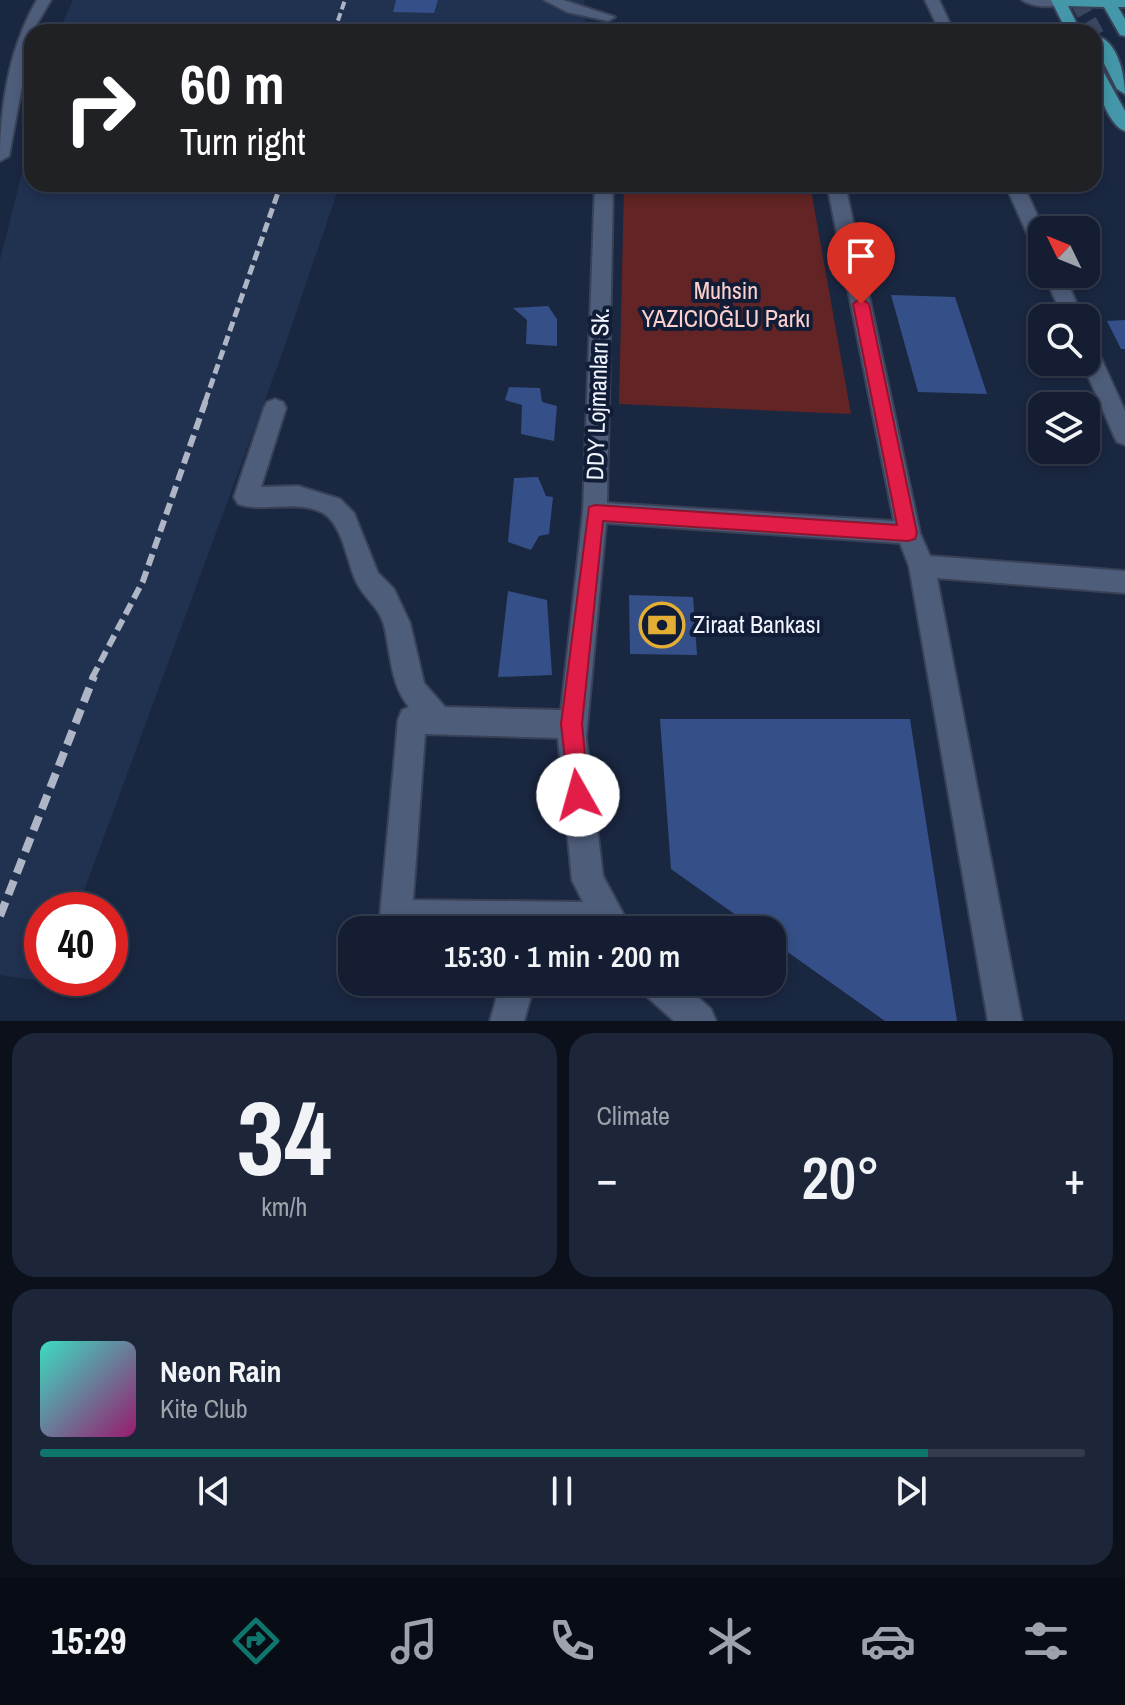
<!DOCTYPE html>
<meta charset="utf-8">
<style>
:root{--surface:#141d31;--page:#1d2639;--text:#f1f3f6;--muted:#9da2ab;--line:#333b4d;--accent:#0f766e}
body{margin:0;font-family:"Archivo Narrow",sans-serif;background:var(--page);color:var(--text);height:100vh;display:flex;flex-direction:column;font-size:30px;white-space:nowrap}
*{box-sizing:border-box;margin:0}
p{font-size:26px;color:var(--muted)}
.icon{flex:none;width:44px;height:44px;fill:none;stroke:currentColor;stroke-width:2;stroke-linecap:round;stroke-linejoin:round}
.map{position:relative;height:1021px;overflow:hidden}
.details{display:flex;flex-direction:column;gap:12px;padding:12px;background:#0b101b;flex:1}
.details>*{flex:none}
.guide{position:absolute;left:24px;top:24px;width:1078px;height:168px;border-radius:24px;box-shadow:0 4px 12px #0003,0 0 0 2px var(--line);background:#202124;color:#fff;overflow:hidden}
.needle{width:52px;rotate:313deg}
.tools{position:absolute;left:1028px;top:216px;display:grid;gap:16px}
.tools a{display:grid;place-items:center;width:72px;height:72px;border-radius:16px;background:var(--surface);box-shadow:0 4px 12px #0003,0 0 0 2px var(--line);font-size:40px}
.speed{position:absolute;left:24px;top:892px;display:flex;gap:16px;font-size:40px;font-weight:700;text-align:center}
.speed>*{display:grid;place-content:center;width:104px;height:104px;border-radius:50%;background:var(--surface);box-shadow:0 4px 12px #0003,0 0 0 2px var(--line);line-height:1}
.speed .limit{border:12px solid #d22;background:#fff;color:#111}
.pin{position:absolute;display:grid;place-items:center;width:68px;height:68px;color:#fff;margin:-82px -34px;border-radius:50% 50% 50% 0;rotate:-45deg;box-shadow:0 0 8px #0007}
.pin .icon{rotate:45deg}
.me{position:absolute;width:88px;margin:-44px;rotate:353deg;stroke-linejoin:round;filter:drop-shadow(0 0 6px #0008)}
.turn{display:flex;align-items:center;gap:28px;height:168px;padding:0 24px;font-size:36px}
.turn .icon{width:104px;height:104px;stroke-width:2.5}
.turn b{display:block;font-size:56px;line-height:68px}
.big{font-size:60px;font-weight:600;line-height:1.1}
.details .tile{flex:1;display:flex;flex-direction:column;justify-content:center;gap:12px;min-width:0;padding:0 28px;border-radius:24px;background:var(--page)}
.details .dial{align-items:center;gap:0}
.dial b{font-size:104px;line-height:1}
.song{display:flex;align-items:center;gap:24px}
.cover{width:96px;height:96px;border-radius:12px;background:linear-gradient(135deg,hsl(170 70% 55%),hsl(320 70% 35%))}
.played{height:8px;border-radius:4px;background:linear-gradient(90deg,var(--accent) 85%,var(--line) 85%)}
.keys{display:flex;justify-content:space-around;direction:ltr}
.heat{display:flex;justify-content:space-between;align-items:center;font-size:44px;direction:ltr}
.details .tiles{flex:1;display:grid;gap:12px;grid-template-columns:1fr 1fr}
.tile:last-child{grid-column:span 2}
.trip{position:absolute;left:338px;top:916px;width:448px;height:80px;border-radius:24px;background:var(--surface);box-shadow:0 4px 12px #0003,0 0 0 2px var(--line);font-weight:600;line-height:80px;text-align:center}
.dock{display:flex;height:128px;justify-content:space-around;align-items:center;background:#080c14;color:var(--muted)}
.dock .icon{width:56px;height:56px}
.dock .on{color:var(--accent)}
.dock b{font-size:36px;color:var(--text)}
.map>svg:first-child{display:block}
.built{fill:#213150}
.green{fill:#622424}
.building{fill:#355088}
.lines{fill:none;stroke-linecap:round;stroke-linejoin:round}
.major-tunnel{stroke:#3a465e;stroke-width:16;stroke-dasharray:16 8;stroke-linecap:butt}
.minor-casing{stroke:#384156;stroke-width:4}
.major-casing{stroke:#384156;stroke-width:4}
.minor{fill:#4e5d7a;fill-rule:evenodd}
.major{fill:#4397a8;fill-rule:evenodd}
.rail-far3{stroke:#aeb6c5;stroke-width:4;stroke-dasharray:8 4;stroke-linecap:butt}
.rail-far2{stroke:#aeb6c5;stroke-width:5;stroke-dasharray:10 5;stroke-linecap:butt}
.rail-far1{stroke:#aeb6c5;stroke-width:6;stroke-dasharray:12 6;stroke-linecap:butt}
.rail{stroke:#aeb6c5;stroke-width:8;stroke-dasharray:15 8;stroke-linecap:butt}
.route{fill:#e11d48;stroke:#92132f;stroke-width:2}
.labels{text-anchor:middle;stroke-width:8;stroke-linejoin:round;paint-order:stroke}
.park-label{font-size:24px;fill:#fdd0cd;stroke:#111d36}
.street-label{font-size:24px;fill:#eff4ff;stroke:#111d36}
.poi-label{font-size:24px;fill:#eff4ff;stroke:#111d36;text-anchor:start}
</style>
<div class="map">
<svg width="1125" height="1021" viewBox="0 0 1125 1021">
<rect width="100%" height="100%" fill="#1a2741"/>
<path class="built" d="M73,0H584L586,32H58Z
M32,133V184H340L283,351L77,910H42V978H52L50,982L0,975V260Z"/>
<path class="green" d="M624,184H810L851,414L619,404Z"/>
<path class="building" d="M396,0H438L434,13L393,12Z
M891,295L955,297L987,394L918,392Z
M548,306L557,319V346L526,344L527,320L513,308Z
M1125,320V349H1121L1107,321Z
M509,387L540,388L542,402L557,406L554,441L521,434L522,405L505,400Z
M538,477L546,496L553,497L549,534L539,536L531,550L508,542L514,478Z
M508,591L547,600L552,675L498,677Z
M629,595L693,597L697,655L630,654Z
M660,719H910L957,1021H885L772,941V930H757L671,869Z"/>
<g class="lines">
<path class="major-tunnel" d="M1077,0L1100,41"/>
<g class="minor-casing">
<path id="minor" d="M37,0H51L32,32L9,156L0,161C0,106 9,48 37,0Z
M544,0H563L615,17L608,21L567,12Z
M925,0H939L954,32H940Z
M1022,0H1065L1066,2C1056,9 1032,7 1022,0Z
M595,184H613L607,503L894,521L827,184H845L920,533L930,556L1125,571V593L937,578L1022,1021H988L909,566L900,543L606,523L586,738L603,876L632,930H391L385,927L380,916L398,720L402,710L409,707C390,684 391,653 384,625C379,606 362,597 355,579C347,560 342,524 323,513C296,499 265,513 238,504L234,497L264,408L267,402L275,399L283,402L286,408L261,487L298,486L340,499L354,513L378,573L394,589L410,623L424,683L445,707L561,710L583,512ZM425,734L558,738L572,880L583,902L413,900Z
M1005,184H1023L1044,230L1042,253L1033,247Z
M1044,274H1064L1083,318H1063Z
M1086,339L1093,342L1096,347L1125,411V445L1117,442L1114,436L1082,362H1086Z
M501,982H535L524,1021H490Z
M639,982H681L711,1009L716,1021H674L644,994Z"/>
</g>
<g class="major-casing">
<path id="major" d="M1051,0H1125V7H1118L1125,19V36L1120,35L1104,7L1068,6L1081,32H1067Z
M1100,37C1118,44 1125,76 1125,94L1117,89L1094,44L1095,38Z
M1094,64L1102,69L1125,111V131C1107,125 1094,82 1094,64Z"/>
</g>
<use href="#minor" class="minor"/>
<use href="#major" class="major"/>
<path class="rail-far3" d="M334,32L345,0"/>
<path class="rail-far2" d="M205,402L281,184"/>
<path class="rail-far1" d="M92,678L143,581L206,400"/>
<path class="rail" d="M0,916L94,676"/>
</g>
<path class="route" d="M861,298L869,304L917,533L915,539L908,541L603,521L582,724L589,795L586,803L578,806L570,803L561,724L589,507L595,505L897,525L853,304Z"/>
<defs>
<g id="bank-ring" transform="scale(2.3)"><circle r="9.5" fill="#111d36" stroke="#e4ae35" stroke-width="1.5"/><path d="M-6-4H6V4H-6ZM0-2.3a2.3 2.3 0 1 0 0 4.6a2.3 2.3 0 1 0 0-4.6Z" fill="#e4ae35"/></g>
</defs>
<g fill-rule="evenodd">
<use href="#bank-ring" x="662" y="625"/>
</g>
<g class="labels">
<g class="park-label">
<text x="726" y="299">Muhsin<tspan x="726" dy="28">YAZICIOĞLU Parkı</tspan></text>
</g>
<g class="street-label">
<text transform="translate(598 394) rotate(-88)" y="8">DDY Lojmanları Sk.</text>
</g>
<g class="poi-label">
<text x="693" y="633">Ziraat Bankası</text>
</g>
</g>
</svg>
<div class="tools">
<a><svg class="needle" viewBox="-14 -14 28 28"><path d="M0-13l5 13h-10z" fill="#e53935"/><path d="M0 13l5-13h-10z" fill="#9da2ab"/></svg></a>
<a><svg class="icon" aria-label="search" viewBox="0 0 24 24"><circle cx="10" cy="10" r="6"/><path d="M15 15l6 6"/></svg></a>
<a><svg class="icon" aria-label="layers" viewBox="0 0 24 24"><path d="M12 4l9 5-9 5-9-5zM3 14l9 5 9-5"/></svg></a>
</div>
<div class="speed"><div class="limit">40</div></div>
<div class="pin" style="left:861px;top:304px;background:#d93025"><svg class="icon" aria-label="arrive" viewBox="0 0 24 24"><path d="M6 21V4h12l-3 4 3 4H6"/></svg></div>
<svg class="me" style="left:578px;top:795px" viewBox="-20 -20 40 40"><circle r="19" fill="#fff"/><path d="M0-13L10 11 0 6-10 11z" fill="#e11d48"/></svg>
<div class="trip">15:30 · 1 min · 200 m</div>
<div class="guide">
<div class="turn"><svg class="icon" aria-label="right" viewBox="0 0 24 24"><path d="M7 20v-9h11M14 6l5 5-5 5"/></svg><div><b>60 m</b>Turn right</div></div>
</div>
</div>
<section class="details">
<div class="tiles">
<div class="tile dial"><b>34</b><p>km/h</p></div>
<div class="tile"><p>Climate</p>
<div class="heat"><a>−</a><b class="big">20°</b><a>+</a></div>
</div>
<div class="tile">
<div class="song"><i class="cover"></i><div><b>Neon Rain</b><p>Kite Club</p></div></div>
<div class="played"></div>
<div class="keys"><svg class="icon" aria-label="previous" viewBox="0 0 24 24"><path d="M18 5L8 12l10 7zM5 5v14"/></svg><svg class="icon" aria-label="pause" viewBox="0 0 24 24"><path d="M8 5v14M16 5v14"/></svg><svg class="icon" aria-label="next" viewBox="0 0 24 24"><path d="M6 5l10 7-10 7zM19 5v14"/></svg></div>
</div>
</div>
</section>
<nav class="dock">
<b>15:29</b>
<svg class="icon on" aria-label="directions" viewBox="0 0 24 24"><path d="M12 3l9 9-9 9-9-9zM9 14v-3h6M13 9l2 2-2 2"/></svg>
<svg class="icon" aria-label="music" viewBox="0 0 24 24"><path d="M9 18V5l10-2v13"/><circle cx="6" cy="18" r="3"/><circle cx="16" cy="16" r="3"/></svg>
<svg class="icon" aria-label="phone" viewBox="0 0 24 24"><path d="M5 4h4l2 5-3 2q2 4 5 5l2-3 5 2v4C11 20 4 13 5 4z"/></svg>
<svg class="icon" aria-label="climate" viewBox="0 0 24 24"><path d="M12 3v18M4 7l16 10M4 17L20 7"/></svg>
<svg class="icon" aria-label="car" viewBox="0 0 24 24"><path d="M5 17H2v-5l4-1 3-4h7l3 4 3 1v5h-3M9 17h6M6 11h13"/><circle cx="7" cy="17" r="2"/><circle cx="17" cy="17" r="2"/></svg>
<svg class="icon" aria-label="filters" viewBox="0 0 24 24"><path d="M4 7h16M4 17h16"/><circle cx="9" cy="7" r="2"/><circle cx="15" cy="17" r="2"/></svg>
</nav>
